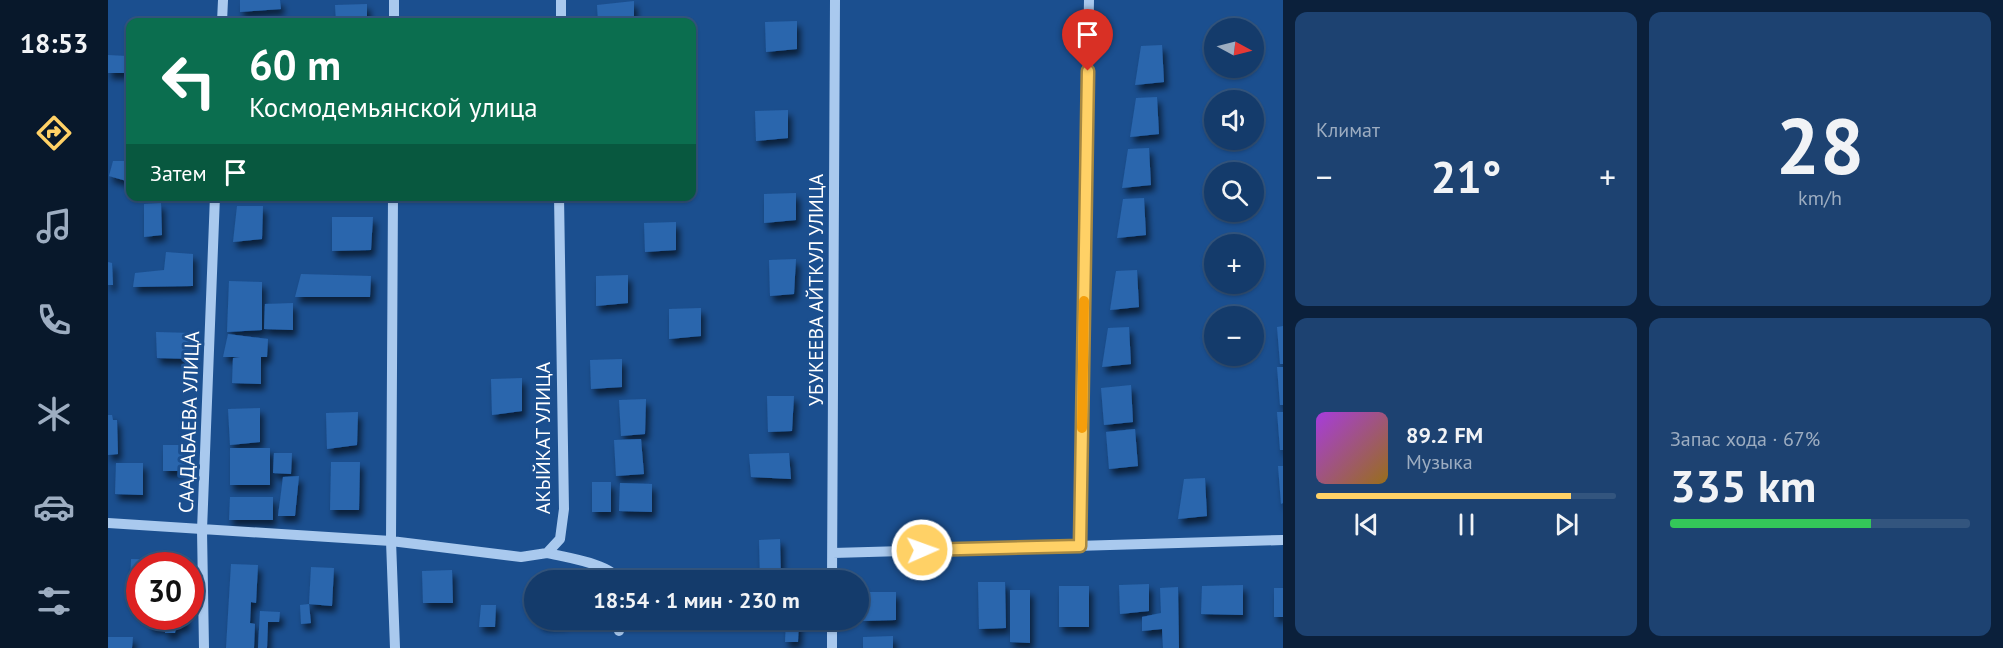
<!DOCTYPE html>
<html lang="ru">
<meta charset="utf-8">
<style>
:root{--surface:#143b6b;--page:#1d4271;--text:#f1f3f6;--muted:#9dadc1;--line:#33557e;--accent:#ffd166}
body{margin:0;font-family:"PT Sans",sans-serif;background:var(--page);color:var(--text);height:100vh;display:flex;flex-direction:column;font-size:22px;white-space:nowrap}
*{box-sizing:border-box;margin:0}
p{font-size:20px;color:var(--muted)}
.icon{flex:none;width:33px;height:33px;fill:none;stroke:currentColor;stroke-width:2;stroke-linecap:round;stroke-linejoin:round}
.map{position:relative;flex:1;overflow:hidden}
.details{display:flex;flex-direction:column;gap:12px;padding:12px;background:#0b203b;width:720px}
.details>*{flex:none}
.hud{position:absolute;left:18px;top:18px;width:570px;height:183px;border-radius:12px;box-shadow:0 2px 4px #0004,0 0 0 2px var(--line);background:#0b6e4f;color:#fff;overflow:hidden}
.needle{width:39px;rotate:97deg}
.buttons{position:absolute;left:1096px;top:18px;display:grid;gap:12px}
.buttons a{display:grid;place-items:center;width:60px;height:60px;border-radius:50%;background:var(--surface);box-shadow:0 2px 4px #0004,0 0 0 2px var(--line);font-size:30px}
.speed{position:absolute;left:18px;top:552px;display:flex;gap:12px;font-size:30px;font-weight:700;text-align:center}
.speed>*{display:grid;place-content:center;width:78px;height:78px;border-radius:50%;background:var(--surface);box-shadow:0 2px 4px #0004,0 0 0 2px var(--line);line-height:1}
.speed .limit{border:9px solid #d22;background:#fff;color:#111}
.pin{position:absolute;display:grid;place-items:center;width:51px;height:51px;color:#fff;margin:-62px -26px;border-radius:50% 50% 50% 0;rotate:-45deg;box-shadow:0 0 6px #0007}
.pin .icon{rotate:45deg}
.me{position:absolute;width:66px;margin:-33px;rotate:88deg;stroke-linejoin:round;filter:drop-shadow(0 0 4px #0008)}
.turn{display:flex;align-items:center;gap:21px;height:126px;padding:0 24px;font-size:27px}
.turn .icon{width:78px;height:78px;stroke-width:2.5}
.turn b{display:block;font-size:42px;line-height:51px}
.then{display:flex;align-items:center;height:57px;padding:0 24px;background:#0003;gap:12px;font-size:22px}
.big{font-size:45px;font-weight:800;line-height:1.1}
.details .card{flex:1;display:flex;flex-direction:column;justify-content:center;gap:9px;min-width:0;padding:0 21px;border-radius:12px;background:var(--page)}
.details .dial{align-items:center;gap:0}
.dial b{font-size:78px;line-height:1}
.song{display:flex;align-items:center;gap:18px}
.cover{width:72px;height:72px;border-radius:9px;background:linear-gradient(135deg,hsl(280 70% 55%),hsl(40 70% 35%))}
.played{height:6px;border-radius:3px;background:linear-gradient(90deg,var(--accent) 85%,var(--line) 85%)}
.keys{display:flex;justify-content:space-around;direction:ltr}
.heat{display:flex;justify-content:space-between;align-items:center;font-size:33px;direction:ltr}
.charge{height:9px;border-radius:4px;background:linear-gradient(90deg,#34c759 67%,var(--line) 0)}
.details .tiles{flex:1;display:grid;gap:12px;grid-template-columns:repeat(2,1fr)}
.trip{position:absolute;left:416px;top:570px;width:345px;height:60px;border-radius:30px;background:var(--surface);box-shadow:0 2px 4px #0004,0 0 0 2px var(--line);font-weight:800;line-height:60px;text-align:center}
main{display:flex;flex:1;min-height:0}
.tabs{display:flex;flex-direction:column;width:108px;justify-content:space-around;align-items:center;background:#08182b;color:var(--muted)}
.tabs .icon{width:42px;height:42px}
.tabs .current{color:var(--accent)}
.tabs b{font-size:27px;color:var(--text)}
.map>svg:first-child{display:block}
.building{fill:#2a66ad;filter:url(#shadow)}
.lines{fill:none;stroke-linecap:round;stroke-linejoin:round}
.minor{stroke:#a9c9ee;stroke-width:10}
.route-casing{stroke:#a68842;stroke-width:15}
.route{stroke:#ffd166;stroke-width:10}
.slow{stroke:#f59e0b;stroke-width:10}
.labels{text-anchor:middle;stroke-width:6;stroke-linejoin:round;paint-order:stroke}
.street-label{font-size:20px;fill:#fff;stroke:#1b4f8f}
</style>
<main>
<nav class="tabs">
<b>18:53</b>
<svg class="icon current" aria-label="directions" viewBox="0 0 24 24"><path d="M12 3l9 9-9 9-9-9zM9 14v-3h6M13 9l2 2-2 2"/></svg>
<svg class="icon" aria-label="music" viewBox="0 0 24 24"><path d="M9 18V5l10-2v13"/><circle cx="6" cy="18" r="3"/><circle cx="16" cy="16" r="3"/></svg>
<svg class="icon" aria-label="phone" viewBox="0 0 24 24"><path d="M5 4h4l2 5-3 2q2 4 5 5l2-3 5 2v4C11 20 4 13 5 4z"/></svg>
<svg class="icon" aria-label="climate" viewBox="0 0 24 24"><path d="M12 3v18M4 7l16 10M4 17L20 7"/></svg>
<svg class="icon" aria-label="car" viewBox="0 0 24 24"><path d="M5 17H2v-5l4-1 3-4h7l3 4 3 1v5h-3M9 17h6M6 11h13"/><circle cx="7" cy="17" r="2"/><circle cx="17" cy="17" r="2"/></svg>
<svg class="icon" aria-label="filters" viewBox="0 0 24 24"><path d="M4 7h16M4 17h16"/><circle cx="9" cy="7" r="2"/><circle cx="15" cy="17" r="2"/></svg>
</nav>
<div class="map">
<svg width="1175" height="648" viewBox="0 0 1175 648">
<defs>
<filter id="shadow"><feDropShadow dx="3.5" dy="6" stdDeviation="3" flood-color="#0009"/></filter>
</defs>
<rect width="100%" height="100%" fill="#1b4f8f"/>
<path class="building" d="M132,0H172L173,9L132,12Z
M526,1V22H490L489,5Z
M259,4V22H228L227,5Z
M689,21V49L658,52L657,22Z
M1054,45L1056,82L1027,85L1033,46Z
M0,55L19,56L18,73H0Z
M1049,97L1051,134L1022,137L1028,98Z
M680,110V138L648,141L647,111Z
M1041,148L1043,185L1014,188L1020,149Z
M5,161H22V182L1,176Z
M688,193V220L656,223V194Z
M1036,198L1038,235L1009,238L1015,199Z
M53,203L54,235L36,237V204Z
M129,206H155L154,239L125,242Z
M224,217H265L263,250L224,251Z
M568,222V250L537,252L536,223Z
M58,252L85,254V286L25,287L27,273L56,270Z
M688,259L686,294L662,296L661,260Z
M0,262L4,263L5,285H0Z
M1029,270L1031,307L1002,310L1008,271Z
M193,274L263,276L262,297H187Z
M520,275V303L488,306V276Z
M121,281L154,282V330L119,332Z
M185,303V330L156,329L157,304Z
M593,308V336L561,339V309Z
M1175,326V364H1172L1169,327Z
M1021,327L1023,364L994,367L1000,328Z
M48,332L85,333L84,359L49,358Z
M120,334L160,339L159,357H153V384L124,383L125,358L132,357H115Z
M514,359V387L483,389L482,360Z
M1169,367H1175V405H1172Z
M414,378V411L384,415L383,379Z
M1023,385L1025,422L996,425L993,388Z
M659,396H686L684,431L660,432Z
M538,399L537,434L513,436L511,400Z
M152,408V442L122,445L120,409Z
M250,412L249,445L219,449L218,413Z
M1169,412H1175V450H1172Z
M0,415H4L5,420H9L10,454L0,455Z
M1027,429L1030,466L1001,469L998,432Z
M533,439L536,474L508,476L506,440Z
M55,445H79V471H55Z
M122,448H162V485H122Z
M166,453H184L183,474L165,473Z
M681,453L683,479L643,477L641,454Z
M223,462H252L251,510H222Z
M8,463H35V495L7,494Z
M1170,466H1175V503L1173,504Z
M191,476L187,516H170L175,477Z
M1097,478L1099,516L1070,519L1076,479Z
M484,482H503V512H484Z
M512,483L544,484V512L511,511Z
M122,497H165V520H121Z
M672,539L673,580H652L651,540Z
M23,559L79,560V566H32V587H22Z
M123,564L150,565L148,603L143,602L142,623L147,624L146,648H118Z
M203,567L226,568L224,606L201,604Z
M344,570L345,603H315L314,571Z
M472,576L501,577V580H472Z
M445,578H468V580H445Z
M870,582H897L898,628L871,629Z
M1041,584V611L1012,614L1011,585Z
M1135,585V615L1093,614L1094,586Z
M951,586H981V627H951Z
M1070,587L1071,648H1055L1054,629L1034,631V617L1053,613L1052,588Z
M1166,588H1175V617H1166Z
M902,590H922V643L902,642Z
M754,592H788V620L755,621Z
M201,604L203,623L193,624L192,605Z
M373,605H388L387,627H371Z
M152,611L172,612L171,622H160L159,648H150Z
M41,616H79L78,625L68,627L67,633H57V627H41Z
M432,620H455V623L432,624Z
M678,620H691L690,642H677Z
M785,636V648H755V637Z
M0,637H25L24,648H0Z"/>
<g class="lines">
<path class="minor" d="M114,22L115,0
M286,22V0
M453,22V0
M285,196L283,541L287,648
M0,523L283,541L413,557L439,553L452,539L456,509L451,196
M971,546L981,0
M439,553C455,557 505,564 510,580
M725,553L1175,540
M724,580L727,0
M511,631V620
M96,648L94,530L107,196
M724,648V620"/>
</g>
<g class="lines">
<g class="route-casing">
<path id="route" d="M814,550L972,546L980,71"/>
</g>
<use href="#route" class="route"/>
<path class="slow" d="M974,428L976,301"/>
</g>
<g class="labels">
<g class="street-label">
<text transform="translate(708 290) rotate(-90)" y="7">УБУКЕЕВА АЙТКУЛ УЛИЦА</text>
<text transform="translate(81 422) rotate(-88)" y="7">СААДАБАЕВА УЛИЦА</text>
<text transform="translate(435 438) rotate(-90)" y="7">АКЫЙКАТ УЛИЦА</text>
</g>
</g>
</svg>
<div class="buttons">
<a><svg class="needle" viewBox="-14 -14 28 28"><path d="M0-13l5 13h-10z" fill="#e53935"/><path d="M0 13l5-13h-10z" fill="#9dadc1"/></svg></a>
<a><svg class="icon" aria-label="sound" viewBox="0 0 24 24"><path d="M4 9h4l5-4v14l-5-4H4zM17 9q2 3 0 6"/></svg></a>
<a><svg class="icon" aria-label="search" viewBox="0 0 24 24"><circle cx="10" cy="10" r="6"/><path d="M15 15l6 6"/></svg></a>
<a>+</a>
<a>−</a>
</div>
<div class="speed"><div class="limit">30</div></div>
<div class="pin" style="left:980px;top:71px;background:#d93025"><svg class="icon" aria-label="arrive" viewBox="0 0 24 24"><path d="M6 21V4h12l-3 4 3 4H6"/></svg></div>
<svg class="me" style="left:814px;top:550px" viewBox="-20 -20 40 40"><circle r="17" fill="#ffd166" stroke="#fff" stroke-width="3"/><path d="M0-11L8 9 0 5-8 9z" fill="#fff"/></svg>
<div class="trip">18:54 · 1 мин · 230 m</div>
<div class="hud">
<div class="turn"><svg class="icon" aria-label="left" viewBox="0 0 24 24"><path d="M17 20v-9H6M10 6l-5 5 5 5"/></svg><div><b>60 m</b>Космодемьянской улица</div></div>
<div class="then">Затем<svg class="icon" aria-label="arrive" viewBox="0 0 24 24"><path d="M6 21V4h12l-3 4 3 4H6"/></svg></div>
</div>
</div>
<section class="details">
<div class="tiles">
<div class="card"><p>Климат</p>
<div class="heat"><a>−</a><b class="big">21°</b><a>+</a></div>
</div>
<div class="card dial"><b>28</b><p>km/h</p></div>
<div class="card">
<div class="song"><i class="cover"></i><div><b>89.2 FM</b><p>Музыка</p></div></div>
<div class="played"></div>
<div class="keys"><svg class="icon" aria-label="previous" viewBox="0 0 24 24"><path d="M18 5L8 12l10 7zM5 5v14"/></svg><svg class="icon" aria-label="pause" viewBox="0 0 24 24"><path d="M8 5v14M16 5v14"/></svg><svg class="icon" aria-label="next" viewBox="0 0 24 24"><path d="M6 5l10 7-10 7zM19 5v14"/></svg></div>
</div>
<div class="card"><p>Запас хода · 67%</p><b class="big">335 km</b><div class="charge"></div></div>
</div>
</section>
</main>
